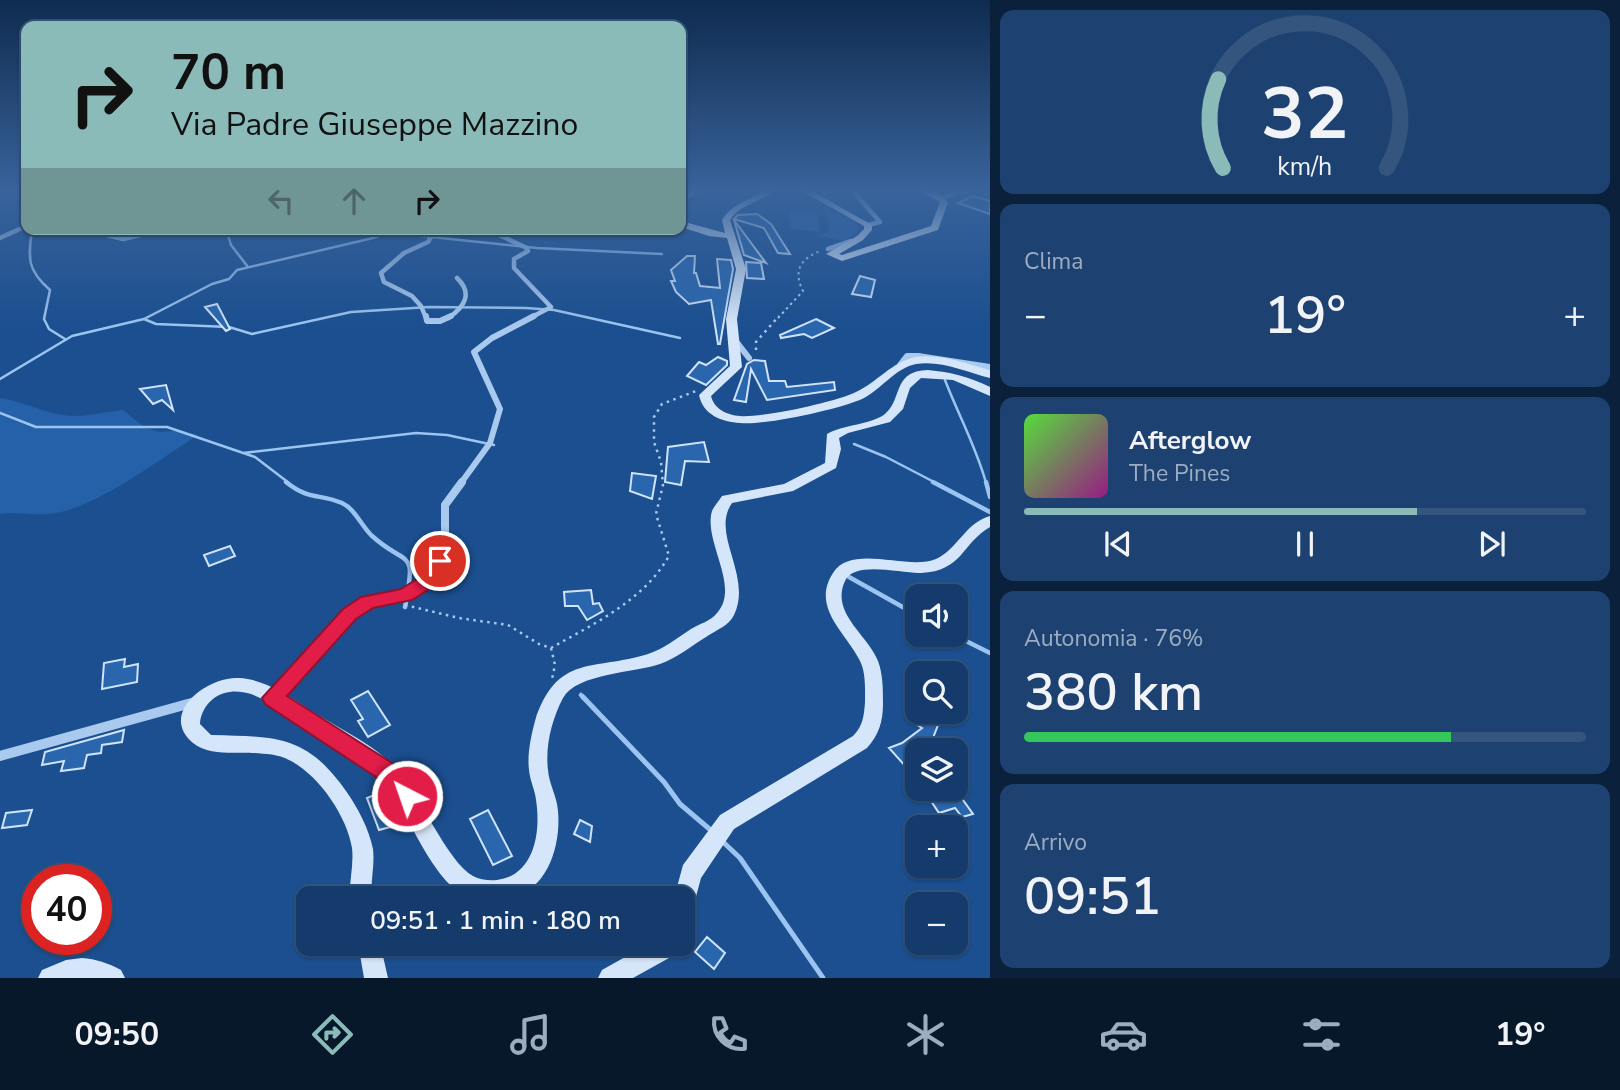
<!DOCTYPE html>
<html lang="it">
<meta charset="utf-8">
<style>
:root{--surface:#143b6b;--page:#1d4271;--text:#f1f3f6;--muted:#9dadc1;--line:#33557e;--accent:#8bbbb9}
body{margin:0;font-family:"Nunito Sans",sans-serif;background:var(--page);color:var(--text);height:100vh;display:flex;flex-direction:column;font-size:26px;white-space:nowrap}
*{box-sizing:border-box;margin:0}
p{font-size:23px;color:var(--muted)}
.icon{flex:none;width:38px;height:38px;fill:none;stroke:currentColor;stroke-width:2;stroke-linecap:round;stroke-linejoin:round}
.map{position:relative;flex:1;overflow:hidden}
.panel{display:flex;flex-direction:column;gap:10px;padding:10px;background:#0b203b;width:630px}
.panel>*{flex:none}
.hud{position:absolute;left:21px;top:21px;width:665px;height:214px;border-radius:14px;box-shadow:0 2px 5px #0004,0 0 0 2px var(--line);background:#8bbbb9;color:#111;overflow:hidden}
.controls{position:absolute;left:905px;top:584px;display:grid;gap:14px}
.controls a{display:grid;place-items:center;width:63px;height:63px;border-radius:14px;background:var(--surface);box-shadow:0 2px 5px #0004,0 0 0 2px var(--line);font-size:35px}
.speed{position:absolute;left:21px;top:864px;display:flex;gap:14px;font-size:35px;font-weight:700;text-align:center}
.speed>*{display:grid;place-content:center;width:91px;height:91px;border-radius:50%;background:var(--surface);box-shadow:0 2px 5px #0004,0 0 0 2px var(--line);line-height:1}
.speed .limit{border:10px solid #d22;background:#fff;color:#111}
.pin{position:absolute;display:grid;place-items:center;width:60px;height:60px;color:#fff;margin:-30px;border:4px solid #fff;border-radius:50%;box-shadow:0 2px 7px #0007}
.me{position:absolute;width:77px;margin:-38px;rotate:319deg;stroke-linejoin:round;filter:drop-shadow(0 0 5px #0008)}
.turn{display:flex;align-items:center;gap:24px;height:147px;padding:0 35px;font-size:32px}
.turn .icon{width:91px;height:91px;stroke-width:2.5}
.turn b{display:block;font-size:49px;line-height:60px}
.lanes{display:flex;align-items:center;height:66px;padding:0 35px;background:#0003;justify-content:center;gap:35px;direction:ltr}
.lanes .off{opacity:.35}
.big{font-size:52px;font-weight:600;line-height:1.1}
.panel .widget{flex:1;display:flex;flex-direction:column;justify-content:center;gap:10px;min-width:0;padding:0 24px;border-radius:14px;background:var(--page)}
.panel .dial{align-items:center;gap:0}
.dial svg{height:182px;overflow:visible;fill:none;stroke:var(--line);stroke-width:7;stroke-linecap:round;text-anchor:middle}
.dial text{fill:var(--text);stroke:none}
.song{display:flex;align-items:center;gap:21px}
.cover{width:84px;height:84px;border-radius:10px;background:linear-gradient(135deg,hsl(110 70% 55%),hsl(310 70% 35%))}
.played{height:7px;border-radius:4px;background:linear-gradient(90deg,var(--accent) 70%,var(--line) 70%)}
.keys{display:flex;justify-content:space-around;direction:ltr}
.heat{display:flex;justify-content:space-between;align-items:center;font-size:38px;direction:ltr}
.charge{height:10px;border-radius:5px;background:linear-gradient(90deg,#34c759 76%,var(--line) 0)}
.trip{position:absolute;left:296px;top:886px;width:399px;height:70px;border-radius:14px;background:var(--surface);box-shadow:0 2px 5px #0004,0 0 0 2px var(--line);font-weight:600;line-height:70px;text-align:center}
.tab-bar{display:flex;height:112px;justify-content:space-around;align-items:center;background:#08182b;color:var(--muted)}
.tab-bar .icon{width:49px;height:49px}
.tab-bar .on{color:var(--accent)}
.tab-bar b{font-size:32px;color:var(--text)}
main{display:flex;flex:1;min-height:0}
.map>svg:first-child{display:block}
.green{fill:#2461a8}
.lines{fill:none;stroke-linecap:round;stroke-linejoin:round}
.stream-far2{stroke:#9cc4f0;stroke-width:2.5}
.stream-far1{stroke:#9cc4f0;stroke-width:4.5}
.stream{stroke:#9cc4f0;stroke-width:5}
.building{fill:#2a66ad;stroke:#cfe3fa;stroke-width:2}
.path-far1{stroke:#a9c9ee;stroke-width:2;stroke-dasharray:2.5 3.5;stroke-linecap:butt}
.path{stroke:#a9c9ee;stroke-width:2.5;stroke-dasharray:2.5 4.5;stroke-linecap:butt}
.street-far3{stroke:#a9c9ee;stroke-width:4.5}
.street-far2{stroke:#a9c9ee;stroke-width:6}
.street-far1{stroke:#a9c9ee;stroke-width:8}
.street{stroke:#a9c9ee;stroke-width:10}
.secondary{fill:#d6e6fa;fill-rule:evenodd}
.route{fill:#e11d48;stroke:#92132f;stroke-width:2}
</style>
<main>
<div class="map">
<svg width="990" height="978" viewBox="0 0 990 978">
<rect width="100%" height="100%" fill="#1b4f8f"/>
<path class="green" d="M824,208L855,221L859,228L855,235L844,241L819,236L828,232L829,225Z
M789,210L817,213L820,232L791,229Z
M0,398C22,401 42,412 63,415C83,418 103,412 123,410L144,427L159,432L180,430L198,435C160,459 94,510 49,514C33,516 16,511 0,514Z"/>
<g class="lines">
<path class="stream-far2" d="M32,229C28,259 27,270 50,290L44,319L49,329L65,339
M226,229L231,245L248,267
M393,233L537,248L662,254
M144,319L156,324L229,327L252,334L351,312L429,307L526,308L554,310L680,338
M0,379L72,336L144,319L212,284L229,279L237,270L373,238L398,229
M945,380C958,414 977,449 986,483
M0,413L36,427H167L255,457L289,483
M854,444L886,457L936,483
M243,453L416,433L447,435L494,445"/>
<path class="stream-far1" d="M286,482C310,501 318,493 342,503C355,509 361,525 371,535C408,569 417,545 405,607
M933,482L990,512
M986,482L990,497
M849,577L917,615
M954,635L990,653
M581,695L585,699"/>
<path class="stream" d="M583,697L664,782L680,804L713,832
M721,840L740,858L823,978"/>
</g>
<path class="building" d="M972,196L990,201V214L958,203Z
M757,214L771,224L790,254L778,253L764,228L734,219L738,215Z
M734,220L766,263L744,255Z
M687,256H695L694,273H696L700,286L720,288L717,259L731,260L733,269L720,344H718L711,300L689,304L676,292L671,281H675L671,270Z
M746,262L761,263L764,279L747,278Z
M860,276L875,280L871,297L852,294Z
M217,304L230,329L226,331L205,307Z
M816,319L834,328L812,338L804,334L781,338L780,335Z
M718,357L727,361V365L706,385L687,376L699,362L706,365Z
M754,360L765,361L769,381H785L787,387L834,382L835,390L767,400L751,369L746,402L734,400L747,364Z
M166,385L173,410L162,400L153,404L140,389Z
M704,442L709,462L685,461L681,485L665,482L668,447Z
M632,473L656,476L652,499L630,491Z
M230,546L235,556L209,566L204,555Z
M591,590L593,604L599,603L603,611L587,620L578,606H565L564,592Z
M125,659L124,667L138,664L137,682L102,689L104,663Z
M368,691L390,725L368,737L358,721L363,719L351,700Z
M919,712H943L928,751H917V779L889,748L902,743L922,728L911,721Z
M124,730L122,742L102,745L101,753L87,755L84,768L61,771L64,761L42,765L45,752Z
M386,790L405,823L379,830L367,798Z
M958,793L973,814L962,817L955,808L939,813L931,801Z
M32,810L27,825L2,828L6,813Z
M488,810L512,856L493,865L470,819Z
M580,820L592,826L590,842L574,834Z
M707,937L725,953L714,969L695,952Z"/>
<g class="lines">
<path class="path-far1" d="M778,318L803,291C793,271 800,259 820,251"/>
<path class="path" d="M756,350V342L779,316
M405,605L459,618L508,625L539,644L551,648
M551,648C595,623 643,601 669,556L656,514L663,485L661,462L654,442V417L662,404L696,391
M551,648L555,665L552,679"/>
<path class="street-far3" d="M852,190L880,222L868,225
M941,198L965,190
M82,229L123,239L166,229
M486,229L527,248L528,251L514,259V268L551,307L530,318
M0,238L26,226
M828,249L851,241
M426,318L421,306L412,296L384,282L381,273L404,253L428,242L436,229
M448,318C465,307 473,293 457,278"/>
<path class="street-far2" d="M426,316L427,321H440L451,316
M735,340L749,358
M900,365L907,356H918L990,367
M461,483L490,443L500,409L474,352L492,338L534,316"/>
<path class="street-far1" d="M275,695L318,652L349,614L368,602L406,595L436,576L445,547V505L462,482"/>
<path class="street" d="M0,756L195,702"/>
<path class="secondary" d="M693,190H702L681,203V197Z
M765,190H774C761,203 741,203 730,220L746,269L737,319L742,367L711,396C714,409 727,415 740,416C762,418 836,402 856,392C878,382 891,362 916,357C941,353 967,364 990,370V378C966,372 941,360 916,364C895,368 881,390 862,399C840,409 763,426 740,423C722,422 703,415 699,395L730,366L726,319L736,269L727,238L709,236L681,227V221L725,233L722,220C733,202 750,201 765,190Z
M800,190H810L872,225V230L863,240L839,254L842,255L931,226L940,202L917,190C929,190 941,192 948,202L938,230L842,261L826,254L857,236L864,229V226Z
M928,370C950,372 970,377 990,387V396L953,380L921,378L910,388L903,409L890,422L848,433L839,438L841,449L836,468L793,491L732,503C710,534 753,576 734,615C729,626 716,630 706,637C691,646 677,658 660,664C635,673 577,673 563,698C552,719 545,746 548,770C549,784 557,796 558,811C561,843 549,888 513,897C502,900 487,898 476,898C438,896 411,817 389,790C367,762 334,747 305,727C288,716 270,701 251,694C244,692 236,691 230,692C213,694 201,708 200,724L211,735C275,737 306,734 346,791C358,808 369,829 373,849C375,866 370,882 372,898H350C349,881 354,865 352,848C347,816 318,774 289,760C278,754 265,754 253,753C233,752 209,756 193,743C158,714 207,676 239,678C261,679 283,692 301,704C331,725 368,740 394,766C419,792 447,862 473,876C480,880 490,881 497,880C535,875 541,831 536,800C535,790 530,781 529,770C527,755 531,736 535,721C557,653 594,671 648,654C664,649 677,638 691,629C699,624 711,621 717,613C741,587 703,541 712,511C714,506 719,501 722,496L784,484L825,463L827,434C844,424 871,425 885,414C903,399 892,371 928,370Z
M990,516V527C961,544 963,571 921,573C903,574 854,560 845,581C830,613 868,635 878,661C883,674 883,690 883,704C883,721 879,735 867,748L734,829L701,878L690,919L682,922V898H674L683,865L720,815L853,736C863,726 864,716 865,702C865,688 866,671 859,659C845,632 811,607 833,573C852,543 908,571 936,559C958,549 965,523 990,516Z
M358,943H380L388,978H364Z
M650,943H676L669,958L633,978H598L602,970Z
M82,958C96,959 108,963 121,970L125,978H38L42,970L66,960Z"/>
</g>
<linearGradient id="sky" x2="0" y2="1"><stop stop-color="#0f2b4f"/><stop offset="0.58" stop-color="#39639b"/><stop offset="1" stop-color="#39639b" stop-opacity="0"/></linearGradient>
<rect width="990" height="327" fill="url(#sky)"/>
<path class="route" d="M440,555L446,557L449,561L442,581L412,600L373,608L356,619L287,696L392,763L418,796L415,804L407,807L399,804L376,777L265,704L262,698L343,609L361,597L401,589L428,572L434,557Z"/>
</svg>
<div class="controls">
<a><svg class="icon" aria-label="sound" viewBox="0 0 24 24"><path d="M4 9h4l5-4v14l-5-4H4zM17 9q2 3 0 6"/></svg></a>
<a><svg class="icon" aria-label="search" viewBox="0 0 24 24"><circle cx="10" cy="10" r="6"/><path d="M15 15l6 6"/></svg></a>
<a><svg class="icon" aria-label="layers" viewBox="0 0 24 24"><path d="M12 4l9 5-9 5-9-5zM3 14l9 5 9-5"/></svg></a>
<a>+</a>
<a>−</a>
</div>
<div class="speed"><div class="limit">40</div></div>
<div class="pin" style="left:440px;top:561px;background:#d93025"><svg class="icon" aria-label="arrive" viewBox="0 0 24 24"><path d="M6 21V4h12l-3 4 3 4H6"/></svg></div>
<svg class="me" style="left:407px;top:796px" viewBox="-20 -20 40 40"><circle r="17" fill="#e11d48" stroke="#fff" stroke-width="3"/><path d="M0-11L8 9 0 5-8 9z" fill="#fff"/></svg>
<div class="trip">09:51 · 1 min · 180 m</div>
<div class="hud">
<div class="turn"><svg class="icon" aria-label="right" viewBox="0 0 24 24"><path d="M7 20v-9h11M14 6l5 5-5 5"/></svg><div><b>70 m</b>Via Padre Giuseppe Mazzino</div></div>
<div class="lanes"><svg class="icon off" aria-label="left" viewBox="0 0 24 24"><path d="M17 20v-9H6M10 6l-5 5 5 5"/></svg><svg class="icon off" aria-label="ahead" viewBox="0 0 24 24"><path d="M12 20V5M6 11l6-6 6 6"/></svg><svg class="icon" aria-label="right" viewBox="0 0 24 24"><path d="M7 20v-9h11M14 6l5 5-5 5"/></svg></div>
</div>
</div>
<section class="panel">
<div class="widget dial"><svg viewBox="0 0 100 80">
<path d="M14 69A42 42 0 1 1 86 69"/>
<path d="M14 69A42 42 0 0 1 12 30" stroke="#8bbbb9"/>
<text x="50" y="56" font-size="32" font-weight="700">32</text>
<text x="50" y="72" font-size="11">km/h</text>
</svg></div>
<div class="widget"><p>Clima</p>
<div class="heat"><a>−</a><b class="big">19°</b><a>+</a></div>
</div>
<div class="widget">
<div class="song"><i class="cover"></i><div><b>Afterglow</b><p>The Pines</p></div></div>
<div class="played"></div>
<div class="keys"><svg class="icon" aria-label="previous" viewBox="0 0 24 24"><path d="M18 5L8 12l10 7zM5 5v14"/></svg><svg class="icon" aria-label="pause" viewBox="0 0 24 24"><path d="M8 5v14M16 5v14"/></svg><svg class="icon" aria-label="next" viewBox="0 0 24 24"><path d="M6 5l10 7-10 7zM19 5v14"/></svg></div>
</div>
<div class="widget"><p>Autonomia · 76%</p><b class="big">380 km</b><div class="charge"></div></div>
<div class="widget"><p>Arrivo</p><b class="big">09:51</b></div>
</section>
</main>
<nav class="tab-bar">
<b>09:50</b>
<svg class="icon on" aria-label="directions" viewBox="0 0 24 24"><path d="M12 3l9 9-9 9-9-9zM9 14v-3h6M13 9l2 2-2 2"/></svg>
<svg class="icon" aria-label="music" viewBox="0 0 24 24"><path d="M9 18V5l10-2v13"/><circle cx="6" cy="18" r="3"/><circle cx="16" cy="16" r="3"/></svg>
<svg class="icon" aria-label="phone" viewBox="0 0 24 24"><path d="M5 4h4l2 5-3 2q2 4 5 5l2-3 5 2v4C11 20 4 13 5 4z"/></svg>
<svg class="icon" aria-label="climate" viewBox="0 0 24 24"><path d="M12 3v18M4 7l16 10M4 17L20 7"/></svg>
<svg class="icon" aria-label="car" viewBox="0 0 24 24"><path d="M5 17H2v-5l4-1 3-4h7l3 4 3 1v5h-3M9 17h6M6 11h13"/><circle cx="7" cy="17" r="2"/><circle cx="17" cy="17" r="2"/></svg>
<svg class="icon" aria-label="filters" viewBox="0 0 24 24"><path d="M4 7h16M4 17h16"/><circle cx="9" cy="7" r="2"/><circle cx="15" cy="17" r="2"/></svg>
<b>19°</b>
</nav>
